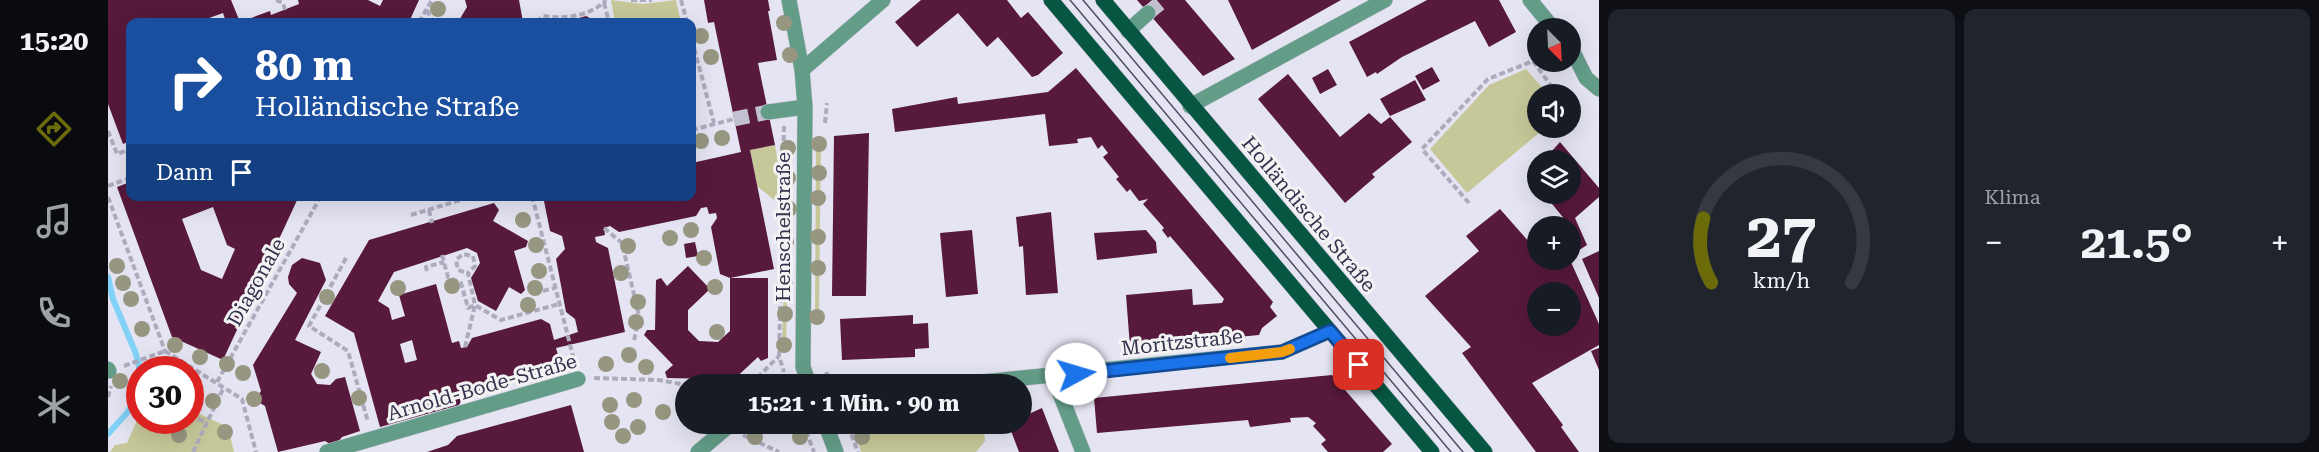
<!DOCTYPE html>
<html lang="de">
<meta charset="utf-8">
<style>
:root{--surface:#171b24;--page:#20242c;--text:#f1f3f6;--muted:#9ea1a6;--line:#363941;--accent:#6c6b0a}
body{margin:0;font-family:"Roboto Serif",serif;background:var(--page);color:var(--text);height:100vh;display:flex;flex-direction:column;font-size:22px;white-space:nowrap}
*{box-sizing:border-box;margin:0}
p{font-size:20px;color:var(--muted)}
.icon{flex:none;width:33px;height:33px;fill:none;stroke:currentColor;stroke-width:2;stroke-linecap:round;stroke-linejoin:round}
.map{position:relative;flex:1;overflow:hidden}
.panel{display:flex;flex-direction:column;gap:9px;padding:9px;background:#0d0f14;width:720px}
.panel>*{flex:none}
.guide{position:absolute;left:18px;top:18px;width:570px;height:183px;border-radius:12px;box-shadow:0 6px 24px #0002;background:#1a4fa0;color:#fff;overflow:hidden}
.needle{width:39px;rotate:156deg}
.tools{position:absolute;left:1419px;top:18px;display:grid;gap:12px}
.tools a{display:grid;place-items:center;width:54px;height:54px;border-radius:50%;background:var(--surface);box-shadow:0 6px 24px #0002;font-size:30px}
.speed{position:absolute;left:18px;top:356px;display:flex;gap:12px;font-size:30px;font-weight:700;text-align:center}
.speed>*{display:grid;place-content:center;width:78px;height:78px;border-radius:50%;background:var(--surface);box-shadow:0 6px 24px #0002;line-height:1}
.speed .limit{border:9px solid #d22;background:#fff;color:#111}
.pin{position:absolute;display:grid;place-items:center;width:51px;height:51px;color:#fff;margin:-26px;border-radius:12px;box-shadow:0 3px 9px #0006}
.me{position:absolute;width:66px;margin:-33px;rotate:84deg;stroke-linejoin:round;filter:drop-shadow(0 0 4px #0008)}
.turn{display:flex;align-items:center;gap:21px;height:126px;padding:0 30px;font-size:27px}
.turn .icon{width:78px;height:78px;stroke-width:2.5}
.turn b{display:block;font-size:42px;line-height:51px}
.then{display:flex;align-items:center;height:57px;padding:0 30px;background:#0003;gap:12px;font-size:22px}
.big{font-size:45px;font-weight:700;line-height:1.1}
.panel .widget{flex:1;display:flex;flex-direction:column;justify-content:center;gap:9px;min-width:0;padding:0 21px;border-radius:12px;background:var(--page)}
.panel .dial{align-items:center;gap:0}
.dial svg{height:156px;overflow:visible;fill:none;stroke:var(--line);stroke-width:7;stroke-linecap:round;text-anchor:middle}
.dial text{fill:var(--text);stroke:none}
.heat{display:flex;justify-content:space-between;align-items:center;font-size:33px;direction:ltr}
.panel .tiles{flex:1;display:grid;gap:9px;grid-template-columns:repeat(2,1fr)}
.trip{position:absolute;left:567px;top:374px;width:357px;height:60px;border-radius:30px;background:var(--surface);box-shadow:0 6px 24px #0002;font-weight:700;line-height:60px;text-align:center}
main{display:flex;flex:1;min-height:0}
.tabs{display:flex;flex-direction:column;width:108px;justify-content:space-around;align-items:center;background:#090b0e;color:var(--muted)}
.tabs .icon{width:42px;height:42px}
.tabs .current{color:var(--accent)}
.tabs b{font-size:27px;color:var(--text)}
.map>svg:first-child{display:block}
.green{fill:#c7c899}
.lines{fill:none;stroke-linecap:round;stroke-linejoin:round}
.stream{stroke:#82d1f6;stroke-width:6}
.building{fill:#57193c;fill-rule:evenodd}
.minor-tunnel{stroke:#c2c1d1;stroke-width:15;stroke-dasharray:15 8;stroke-linecap:butt}
.minor-casing{stroke:#c2c1d1;stroke-width:16}
.major-casing{stroke:#c2c1d1;stroke-width:16}
.path{stroke:#adabbe;stroke-width:4;stroke-dasharray:6 3;stroke-linecap:butt}
.minor{stroke:#639d88;stroke-width:15}
.major{stroke:#075642;stroke-width:15}
.tram{stroke:#4f4d67;stroke-width:1.5}
.tree{fill:#979680}
.route-casing{stroke:#114b97;stroke-width:15}
.route{stroke:#1a73e8;stroke-width:10}
.slow{stroke:#f59e0b;stroke-width:10}
.labels{text-anchor:middle;stroke-width:6;stroke-linejoin:round;paint-order:stroke}
.street-label{font-size:20px;fill:#36334f;stroke:#f3f3f3}
</style>
<main>
<nav class="tabs">
<b>15:20</b>
<svg class="icon current" aria-label="directions" viewBox="0 0 24 24"><path d="M12 3l9 9-9 9-9-9zM9 14v-3h6M13 9l2 2-2 2"/></svg>
<svg class="icon" aria-label="music" viewBox="0 0 24 24"><path d="M9 18V5l10-2v13"/><circle cx="6" cy="18" r="3"/><circle cx="16" cy="16" r="3"/></svg>
<svg class="icon" aria-label="phone" viewBox="0 0 24 24"><path d="M5 4h4l2 5-3 2q2 4 5 5l2-3 5 2v4C11 20 4 13 5 4z"/></svg>
<svg class="icon" aria-label="climate" viewBox="0 0 24 24"><path d="M12 3v18M4 7l16 10M4 17L20 7"/></svg>
</nav>
<div class="map">
<svg width="1491" height="452" viewBox="0 0 1491 452">
<rect width="100%" height="100%" fill="#e5e4f2"/>
<path class="green" d="M503,0L535,4L568,0L573,22H507Z
M1418,69L1440,94H1430V128H1437L1359,193L1322,149L1381,85Z
M708,137H713L711,320H707Z
M667,145L671,169V204L649,186L642,150Z
M679,145H682L678,351H674Z
M83,410L120,427L126,452H2L7,445L19,443L31,416L32,420H82Z
M750,423H875L877,441L868,452H753L746,429Z"/>
<g class="lines">
<path class="stream" d="M0,277L5,299L28,354L32,371
M0,434L19,413L32,393"/>
</g>
<path class="building" d="M0,0H123L132,22L162,11L163,15L191,4L190,0H260L272,6L275,0H311L301,22H118L115,13L90,22H22V141L15,144L0,104Z
M357,0H411L415,22H350L359,7Z
M596,0H660L662,11H660L669,60L650,63L667,145L642,150L666,269L622,278H660V358L653,361L650,357L621,384H607L608,379L559,378L557,372L565,365L536,335L539,330H547L548,280L553,278L559,286L580,266L602,289L580,310V330L591,341L610,342L622,331V278L612,274L603,227L609,218L608,213L601,214L599,207L593,208L588,216L511,232L502,226L496,228L497,235L487,237L488,242L500,248L517,332L448,348L454,369L356,395L351,405L272,427L246,333L217,316L261,240L386,203L391,210L385,221L420,241L418,247L406,251L417,290L413,294L401,287L388,311L370,301L363,278L372,263L369,253L359,248L286,272L270,301L281,308L284,320L297,316L291,295L328,284L344,343L351,341L353,348L359,347L364,338L433,319L442,324L446,340L470,332L467,319L458,312L448,259L457,249L454,236L442,231L435,196H584V163L633,152L606,22L600,23ZM304,340L309,360L297,363L292,344Z
M813,0H899L913,18L920,12L955,53L930,75L924,77L890,37L879,47L850,13L809,47L787,22Z
M1029,0H1077L1127,59L1095,76Z
M1120,0H1233L1144,50Z
M1319,0H1391L1408,32L1381,47L1367,21L1294,57L1269,74L1268,72L1259,77L1241,42Z
M478,16L490,22H457Z
M1324,67L1332,81L1315,90L1307,76Z
M968,68L1165,302L1162,307L1169,316L1154,328L1151,335L1022,347L1018,295L1084,289L1085,305L1114,303L1116,299L1062,236L1060,238L1054,230L1056,228L1035,204L1040,199L1031,201L1022,189L1019,192L1008,179L1011,177L995,157L1000,153L994,145L990,149L983,137L969,139L970,143L941,146L937,114L787,132L784,109L849,97L850,104L940,92Z
M1220,69L1229,85L1212,94L1204,78Z
M1180,74L1232,137L1261,113L1273,124L1282,117L1304,142L1264,174L1267,177L1237,203L1150,99Z
M1307,80L1318,100L1282,116L1272,99Z
M761,133L758,296H724L726,136Z
M1452,142L1491,188V197L1467,218L1479,245L1462,256V241L1466,240L1462,226L1436,194H1462V160H1436Z
M1430,166V186L1419,174Z
M22,182V196H191L115,360L64,337L9,187ZM105,207L119,245L127,249L114,279L93,270L74,219Z
M1392,209L1430,252V260H1462L1491,324V345L1424,383L1455,425L1453,427L1471,452H1428L1354,353L1363,347L1317,296L1371,251L1358,236ZM1430,292H1462V326H1430Z
M943,212L950,293L918,295L915,246L911,247L908,217Z
M864,230L870,294L838,297L832,233Z
M1038,230L1048,242L1049,253L989,260L986,233Z
M587,242L590,256L578,258L576,244Z
M1491,251V298L1474,259Z
M194,258L212,263L218,280L187,340L213,352L203,374L209,384L222,385L228,379L237,377L252,431L234,437L230,442L222,444L217,441L170,452L157,406L152,403L150,395L153,391L145,365L189,293L181,284L180,277L184,265Z
M805,315V324L820,323L821,348L807,349V357L734,360L732,319Z
M1491,348V370L1483,351Z
M1224,375L1284,444L1275,452H1220L1213,444L1218,440L1205,426L1208,423L1200,417L1182,418L1183,422L1142,427L1140,420L989,433L986,398Z
M463,405L476,452H319L340,445L349,436Z
M934,408L951,452H911L900,423H914V417Z"/>
<g class="lines">
<path class="minor-tunnel" d="M1040,13L1056,0
M626,119L660,112"/>
<g class="minor-casing">
<path id="minor" d="M681,0L694,70L697,107L695,367L701,384
M1422,0L1445,28
M1020,31L1040,13
M1462,46L1478,78L1491,89
M694,70L775,0
M1082,106L1277,0
M660,112L697,107
M0,369L1,371
M945,376L975,452
M854,384L1174,352L1222,331
M717,423L728,452
M219,452L470,379
M590,452L624,423"/>
</g>
<g class="major-casing">
<path id="major" d="M943,0L1324,452
M995,0L1377,452"/>
</g>
<path class="path" d="M168,0L175,3L177,10
M523,0H544
M573,0L579,22
M496,3L501,22
M319,10L325,22
M311,22L324,0
M429,22L435,16C456,19 482,17 498,0
M584,40L606,123
M1425,61L1449,94
M1462,114V115
M717,123L719,103
M676,126L671,356L676,372
M584,130L626,119
M0,131L9,154L22,149
M0,186L22,178
M424,196L467,364
M0,197L57,351
M1361,203L1314,149L1380,79L1425,61L1430,52
M321,210L324,223
M303,215L366,196
M496,228L514,243L531,316L526,341
M334,255L340,277L353,283L360,308L367,305L393,320L451,304
M238,258L201,326L240,351L260,422
M319,271L318,267L336,262
M435,291L447,288
M357,347L367,305L360,273L367,266L365,256L355,254L348,260L350,270L360,273
M57,351L134,399L148,452
M16,366L57,351
M718,372L723,384
M486,378L551,380L578,385
M109,382L213,196
M643,384L671,356
M0,397L3,386
M82,415L99,423
M695,423L706,452
M740,426L750,452
M635,435L671,452
M85,452L116,387"/>
<use href="#minor" class="minor"/>
<use href="#major" class="major"/>
<path class="tram" d="M962,0L1343,452
M975,0L1355,452"/>
</g>
<g class="tree">
<circle cx="330" cy="9" r="8"/>
<circle cx="676" cy="23" r="8"/>
<circle cx="593" cy="36" r="8"/>
<circle cx="682" cy="55" r="8"/>
<circle cx="603" cy="57" r="8"/>
<circle cx="614" cy="138" r="8"/>
<circle cx="593" cy="141" r="8"/>
<circle cx="711" cy="144" r="8"/>
<circle cx="680" cy="148" r="8"/>
<circle cx="711" cy="173" r="8"/>
<circle cx="680" cy="178" r="8"/>
<circle cx="710" cy="198" r="8"/>
<circle cx="681" cy="209" r="8"/>
<circle cx="415" cy="220" r="8"/>
<circle cx="583" cy="230" r="8"/>
<circle cx="710" cy="237" r="8"/>
<circle cx="562" cy="238" r="8"/>
<circle cx="678" cy="242" r="8"/>
<circle cx="428" cy="245" r="8"/>
<circle cx="520" cy="246" r="8"/>
<circle cx="596" cy="258" r="8"/>
<circle cx="9" cy="266" r="8"/>
<circle cx="710" cy="268" r="8"/>
<circle cx="431" cy="271" r="8"/>
<circle cx="513" cy="273" r="8"/>
<circle cx="677" cy="281" r="8"/>
<circle cx="15" cy="283" r="8"/>
<circle cx="344" cy="286" r="8"/>
<circle cx="607" cy="287" r="8"/>
<circle cx="290" cy="288" r="8"/>
<circle cx="427" cy="288" r="8"/>
<circle cx="219" cy="297" r="8"/>
<circle cx="23" cy="299" r="8"/>
<circle cx="530" cy="302" r="8"/>
<circle cx="420" cy="305" r="8"/>
<circle cx="677" cy="314" r="8"/>
<circle cx="709" cy="317" r="8"/>
<circle cx="528" cy="322" r="8"/>
<circle cx="34" cy="329" r="8"/>
<circle cx="609" cy="332" r="8"/>
<circle cx="67" cy="345" r="8"/>
<circle cx="676" cy="345" r="8"/>
<circle cx="521" cy="355" r="8"/>
<circle cx="92" cy="357" r="8"/>
<circle cx="119" cy="364" r="8"/>
<circle cx="498" cy="364" r="8"/>
<circle cx="538" cy="367" r="8"/>
<circle cx="214" cy="371" r="8"/>
<circle cx="135" cy="373" r="8"/>
<circle cx="12" cy="381" r="8"/>
<circle cx="251" cy="398" r="8"/>
<circle cx="146" cy="399" r="8"/>
<circle cx="526" cy="400" r="8"/>
<circle cx="105" cy="401" r="8"/>
<circle cx="502" cy="405" r="8"/>
<circle cx="555" cy="412" r="8"/>
<circle cx="504" cy="422" r="8"/>
<circle cx="530" cy="427" r="8"/>
<circle cx="117" cy="432" r="8"/>
<circle cx="71" cy="435" r="8"/>
<circle cx="515" cy="436" r="8"/>
<circle cx="647" cy="437" r="8"/>
<circle cx="692" cy="437" r="8"/>
<circle cx="754" cy="437" r="8"/>
</g>
<g class="lines">
<g class="route-casing">
<path id="route" d="M968,374L1174,352L1222,331L1251,365"/>
</g>
<use href="#route" class="route"/>
<path class="slow" d="M1122,358L1174,352L1182,349"/>
</g>
<g class="labels">
<g class="street-label">
<text transform="translate(1201 214) rotate(50)" y="7">Holländische Straße</text>
<text transform="translate(675 227) rotate(-90)" y="7">Henschelstraße</text>
<text transform="translate(148 282) rotate(-61)" y="7">Diagonale</text>
<text transform="translate(1074 342) rotate(-6)" y="7">Moritzstraße</text>
<text transform="translate(374 387) rotate(-16)" y="7">Arnold-Bode-Straße</text>
</g>
</g>
</svg>
<div class="tools">
<a><svg class="needle" viewBox="-14 -14 28 28"><path d="M0-13l5 13h-10z" fill="#e53935"/><path d="M0 13l5-13h-10z" fill="#9ea1a6"/></svg></a>
<a><svg class="icon" aria-label="sound" viewBox="0 0 24 24"><path d="M4 9h4l5-4v14l-5-4H4zM17 9q2 3 0 6"/></svg></a>
<a><svg class="icon" aria-label="layers" viewBox="0 0 24 24"><path d="M12 4l9 5-9 5-9-5zM3 14l9 5 9-5"/></svg></a>
<a>+</a>
<a>−</a>
</div>
<div class="speed"><div class="limit">30</div></div>
<div class="pin" style="left:1251px;top:365px;background:#d93025"><svg class="icon" aria-label="arrive" viewBox="0 0 24 24"><path d="M6 21V4h12l-3 4 3 4H6"/></svg></div>
<svg class="me" style="left:968px;top:374px" viewBox="-20 -20 40 40"><circle r="19" fill="#fff"/><path d="M0-13L10 11 0 6-10 11z" fill="#1a73e8"/></svg>
<div class="trip">15:21 · 1 Min. · 90 m</div>
<div class="guide">
<div class="turn"><svg class="icon" aria-label="right" viewBox="0 0 24 24"><path d="M7 20v-9h11M14 6l5 5-5 5"/></svg><div><b>80 m</b>Holländische Straße</div></div>
<div class="then">Dann<svg class="icon" aria-label="arrive" viewBox="0 0 24 24"><path d="M6 21V4h12l-3 4 3 4H6"/></svg></div>
</div>
</div>
<section class="panel">
<div class="tiles">
<div class="widget dial"><svg viewBox="0 0 100 80">
<path d="M14 69A42 42 0 1 1 86 69"/>
<path d="M14 69A42 42 0 0 1 10 36" stroke="#6c6b0a"/>
<text x="50" y="56" font-size="32" font-weight="700">27</text>
<text x="50" y="72" font-size="11">km/h</text>
</svg></div>
<div class="widget"><p>Klima</p>
<div class="heat"><a>−</a><b class="big">21.5°</b><a>+</a></div>
</div>
</div>
</section>
</main>
